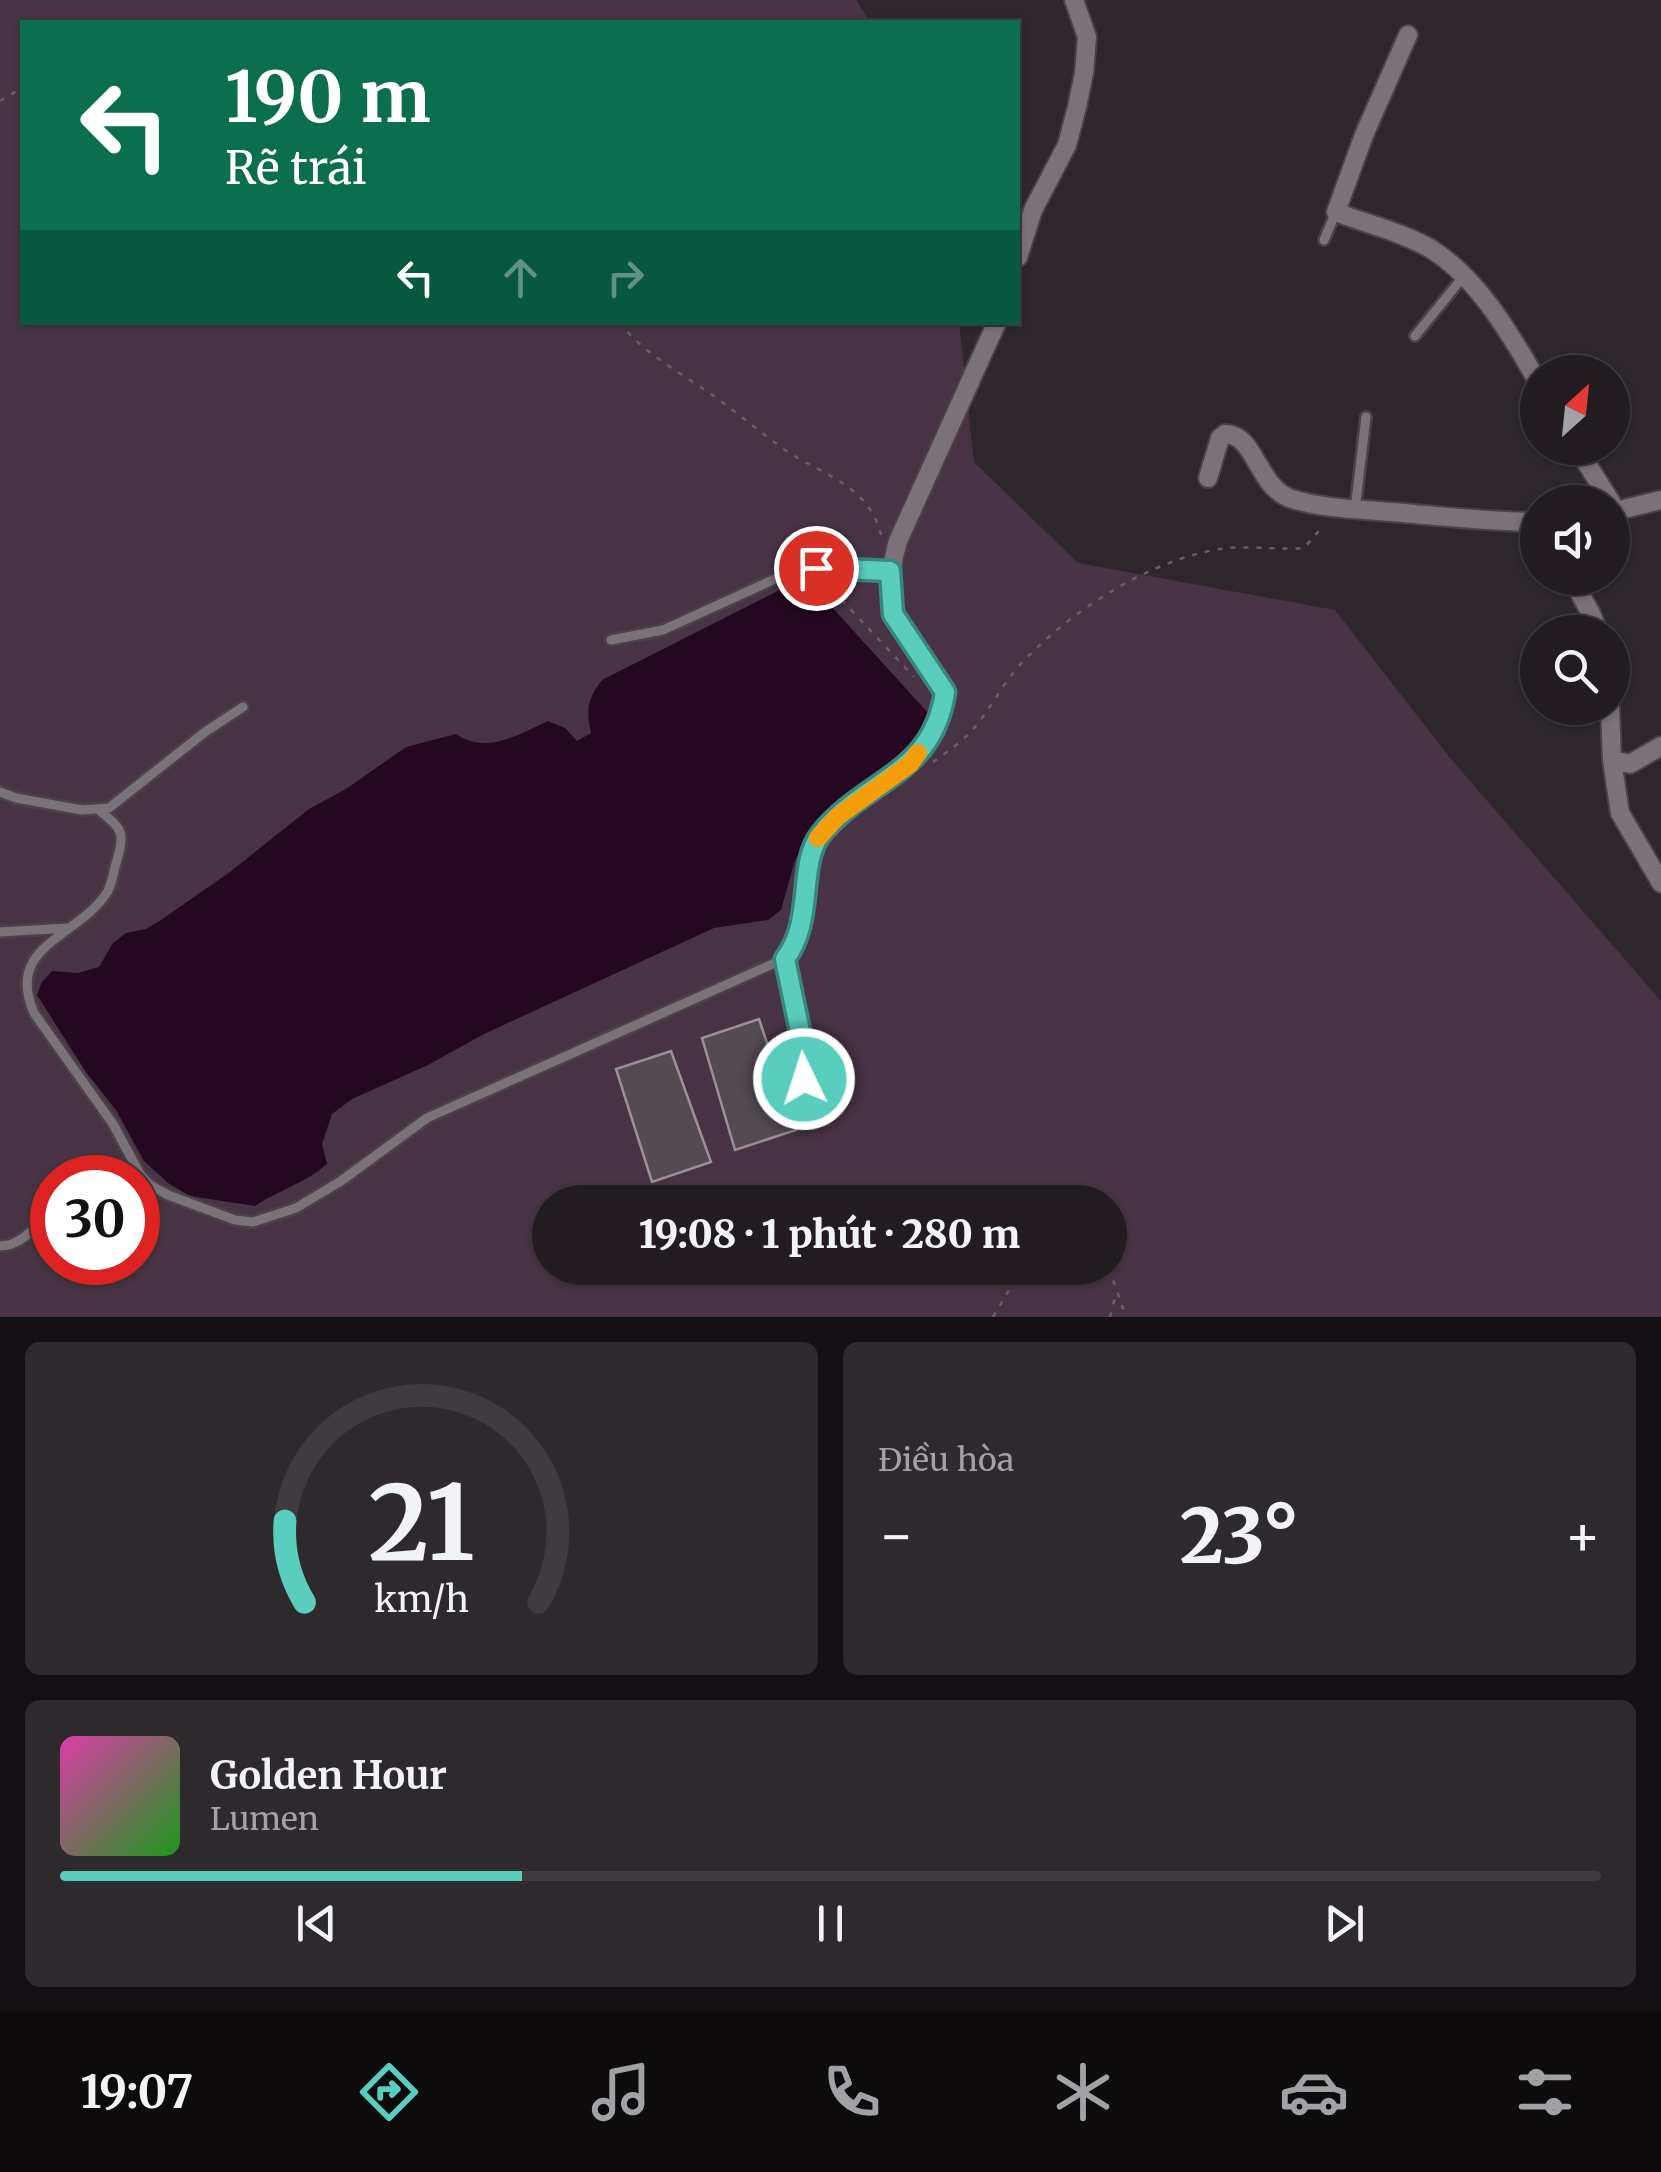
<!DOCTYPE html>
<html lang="vi">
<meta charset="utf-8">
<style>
:root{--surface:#221c20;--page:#2e292d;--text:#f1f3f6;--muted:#a2a1a5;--line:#3f3a3e;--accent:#59cebf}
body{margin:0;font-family:Merriweather,serif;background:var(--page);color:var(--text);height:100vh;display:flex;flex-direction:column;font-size:38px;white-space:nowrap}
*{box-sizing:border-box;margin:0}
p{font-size:32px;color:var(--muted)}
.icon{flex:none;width:55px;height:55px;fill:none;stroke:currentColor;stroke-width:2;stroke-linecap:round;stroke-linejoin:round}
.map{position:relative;height:1317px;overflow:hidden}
.details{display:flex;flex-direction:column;gap:25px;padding:25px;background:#130f12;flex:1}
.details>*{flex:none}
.hud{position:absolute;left:20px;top:20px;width:1000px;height:305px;border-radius:0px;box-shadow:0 2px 8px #0004,0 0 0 2px var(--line);background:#0b6e4f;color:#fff;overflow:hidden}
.needle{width:65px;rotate:27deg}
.controls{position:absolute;left:1520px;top:355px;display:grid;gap:20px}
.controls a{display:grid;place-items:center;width:110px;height:110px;border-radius:50%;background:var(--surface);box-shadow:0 2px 8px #0004,0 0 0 2px var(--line);font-size:50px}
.speed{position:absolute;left:30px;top:1155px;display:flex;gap:20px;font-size:50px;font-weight:700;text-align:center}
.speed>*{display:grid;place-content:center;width:130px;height:130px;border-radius:50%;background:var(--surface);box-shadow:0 2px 8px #0004,0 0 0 2px var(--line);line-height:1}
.speed .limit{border:15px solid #d22;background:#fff;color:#111}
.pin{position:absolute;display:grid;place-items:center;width:85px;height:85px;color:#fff;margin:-42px;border:5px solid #fff;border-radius:50%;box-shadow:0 2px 10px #0007}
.me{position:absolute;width:110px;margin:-55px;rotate:356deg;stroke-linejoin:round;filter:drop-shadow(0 0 8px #0008)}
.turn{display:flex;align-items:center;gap:35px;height:210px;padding:0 40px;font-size:45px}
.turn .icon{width:130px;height:130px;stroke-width:2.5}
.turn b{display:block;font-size:70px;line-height:85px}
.lanes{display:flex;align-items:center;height:95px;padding:0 40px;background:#0003;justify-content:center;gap:50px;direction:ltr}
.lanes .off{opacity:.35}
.big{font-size:75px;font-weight:800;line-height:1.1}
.details .widget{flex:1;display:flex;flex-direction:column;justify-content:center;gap:15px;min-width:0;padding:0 35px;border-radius:15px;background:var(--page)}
.details .dial{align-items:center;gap:0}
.dial svg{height:260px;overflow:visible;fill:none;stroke:var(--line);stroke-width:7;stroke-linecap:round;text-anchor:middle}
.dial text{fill:var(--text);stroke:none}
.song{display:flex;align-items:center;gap:30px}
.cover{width:120px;height:120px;border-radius:15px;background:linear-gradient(135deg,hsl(320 70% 55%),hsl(120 70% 35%))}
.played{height:10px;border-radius:5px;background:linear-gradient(90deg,var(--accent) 30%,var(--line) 30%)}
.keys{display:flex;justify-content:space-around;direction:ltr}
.heat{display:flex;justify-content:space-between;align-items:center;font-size:55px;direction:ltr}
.details .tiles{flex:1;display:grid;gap:25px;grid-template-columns:1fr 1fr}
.widget:last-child{grid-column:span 2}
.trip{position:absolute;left:532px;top:1185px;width:595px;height:100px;border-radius:50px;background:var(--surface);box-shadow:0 2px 8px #0004,0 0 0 2px var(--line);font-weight:800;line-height:100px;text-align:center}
.tabs{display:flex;height:160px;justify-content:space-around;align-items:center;background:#0e0b0d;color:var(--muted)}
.tabs .icon{width:70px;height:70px}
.tabs .on{color:var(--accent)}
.tabs b{font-size:45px;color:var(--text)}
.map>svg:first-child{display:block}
.green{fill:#483344;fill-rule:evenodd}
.water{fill:#250720}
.building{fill:#544b52;stroke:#9a9198;stroke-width:2.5}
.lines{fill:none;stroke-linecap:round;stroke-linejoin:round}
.service-casing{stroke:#494348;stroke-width:14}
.minor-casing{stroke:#494348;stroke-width:22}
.path{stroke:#655f64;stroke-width:2.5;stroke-dasharray:5 8;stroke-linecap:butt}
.service{stroke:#7a7278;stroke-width:9}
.minor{stroke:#7a7278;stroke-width:18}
.route-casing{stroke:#3a867c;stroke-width:25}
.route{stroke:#59cebf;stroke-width:18}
.slow{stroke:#f59e0b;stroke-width:18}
</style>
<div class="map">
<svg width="1661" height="1317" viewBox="0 0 1661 1317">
<rect width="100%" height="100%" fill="#2d262b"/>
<path class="green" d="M0,0H856L870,22H22V322L959,323L974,462L1078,563L1335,610L1451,759L1661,1001V1317H0ZM52,1178H138V1262H52ZM550,1202H1110V1268H550Z"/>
<path class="water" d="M797,586L820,594L929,714L913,744L807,841L795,860L781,910L768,920L714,928L484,1034L428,1065L352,1099L332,1114L322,1144L327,1164C307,1182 279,1190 255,1206L190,1196L168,1183L144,1161L116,1110L86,1072L37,995L42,982L52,971L78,973L99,967L113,943L126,933L146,929L161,920L230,872L309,809L346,789L406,747L456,734C487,755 517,735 548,721L565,728L577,741L591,733C586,709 587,700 602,680L780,590Z"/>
<path class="building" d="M759,1019L796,1130L735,1150L702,1038Z
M671,1051L711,1162L652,1182L616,1069Z"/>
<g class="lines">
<g class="service-casing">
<path id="service" d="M1324,240L1336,212
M1415,336L1463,277
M1355,510L1366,417
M611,640L663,630L788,573L816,568L890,571
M0,792L16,798L82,810L109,808L205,732L243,707
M98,809C121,829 126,830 117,860C114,870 112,883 108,891C79,938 4,944 34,1013L113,1124L140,1174L150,1185L168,1195L235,1220L253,1222L296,1208L341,1181L427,1118L784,959
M0,932L68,928
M0,1246C23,1246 37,1224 52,1209"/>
</g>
<g class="minor-casing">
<path id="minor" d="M1408,35L1364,135L1336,212C1366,224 1402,232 1431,249C1478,278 1511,335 1538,382
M1018,257L1033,210L1067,145L1077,107L1084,73L1087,37L1074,0
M1577,448L1611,502
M1208,478L1220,438L1225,434C1256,434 1257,488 1292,499C1325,509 1358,509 1391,512C1440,516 1488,522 1538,522
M1612,512L1661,500
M1574,578C1579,598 1594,612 1597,632
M1610,708L1612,760L1630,764L1661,746
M1612,760L1620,813L1661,883
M804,1079L802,1041L785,959C815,920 797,865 821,834C865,780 933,775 945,692C910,628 875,622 898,541L997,322"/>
</g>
<path class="path" d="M0,101L22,88
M619,322C644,354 678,371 711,394C736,412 760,432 785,450C822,475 869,485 881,535
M824,581L914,677
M812,603L833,591
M933,762C949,751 967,738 979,722C993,704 1003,684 1019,666C1068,612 1154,556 1228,548C1253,546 1279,550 1304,548L1324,525
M1109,1268L1126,1317
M993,1317L1022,1268
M1110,1317L1116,1293"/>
<use href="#service" class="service"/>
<use href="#minor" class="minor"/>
</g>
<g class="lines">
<g class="route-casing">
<path id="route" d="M804,1079L802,1041L785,959C815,920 797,864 821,834C865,779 933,775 945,692L893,614L890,571L816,568"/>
</g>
<use href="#route" class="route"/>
<path class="slow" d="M818,838L837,817L910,764L918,753"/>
</g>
</svg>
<div class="controls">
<a><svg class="needle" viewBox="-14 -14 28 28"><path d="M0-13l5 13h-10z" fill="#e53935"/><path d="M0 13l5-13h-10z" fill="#a2a1a5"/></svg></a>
<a><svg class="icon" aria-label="sound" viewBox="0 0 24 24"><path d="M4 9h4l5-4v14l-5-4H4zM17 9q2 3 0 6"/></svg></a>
<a><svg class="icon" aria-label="search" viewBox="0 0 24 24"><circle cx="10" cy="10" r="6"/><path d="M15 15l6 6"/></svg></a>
</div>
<div class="speed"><div class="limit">30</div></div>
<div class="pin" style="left:816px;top:568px;background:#d93025"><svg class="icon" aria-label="arrive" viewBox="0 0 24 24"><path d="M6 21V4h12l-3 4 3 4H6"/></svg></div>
<svg class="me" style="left:804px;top:1079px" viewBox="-20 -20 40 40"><circle r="17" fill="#59cebf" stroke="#fff" stroke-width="3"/><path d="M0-11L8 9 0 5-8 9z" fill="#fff"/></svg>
<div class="trip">19:08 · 1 phút · 280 m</div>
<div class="hud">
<div class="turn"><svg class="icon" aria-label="left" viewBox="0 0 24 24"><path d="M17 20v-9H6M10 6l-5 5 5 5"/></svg><div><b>190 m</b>Rẽ trái</div></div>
<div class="lanes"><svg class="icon" aria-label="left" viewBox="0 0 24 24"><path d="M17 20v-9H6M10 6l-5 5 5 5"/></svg><svg class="icon off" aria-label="ahead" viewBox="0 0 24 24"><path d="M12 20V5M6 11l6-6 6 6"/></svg><svg class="icon off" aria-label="right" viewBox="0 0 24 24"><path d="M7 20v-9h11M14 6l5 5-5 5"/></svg></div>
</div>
</div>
<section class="details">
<div class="tiles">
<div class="widget dial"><svg viewBox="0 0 100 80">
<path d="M14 69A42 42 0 1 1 86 69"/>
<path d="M14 69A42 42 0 0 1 8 44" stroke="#59cebf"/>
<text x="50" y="56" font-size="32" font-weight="700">21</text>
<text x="50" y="72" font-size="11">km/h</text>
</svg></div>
<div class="widget"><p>Điều hòa</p>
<div class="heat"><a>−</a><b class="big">23°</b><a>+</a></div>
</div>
<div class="widget">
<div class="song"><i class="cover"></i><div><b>Golden Hour</b><p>Lumen</p></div></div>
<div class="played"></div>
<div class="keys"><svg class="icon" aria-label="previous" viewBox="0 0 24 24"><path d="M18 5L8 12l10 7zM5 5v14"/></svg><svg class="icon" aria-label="pause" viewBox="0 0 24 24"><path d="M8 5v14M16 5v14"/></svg><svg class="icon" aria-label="next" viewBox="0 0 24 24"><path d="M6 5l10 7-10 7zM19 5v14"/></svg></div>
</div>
</div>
</section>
<nav class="tabs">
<b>19:07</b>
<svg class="icon on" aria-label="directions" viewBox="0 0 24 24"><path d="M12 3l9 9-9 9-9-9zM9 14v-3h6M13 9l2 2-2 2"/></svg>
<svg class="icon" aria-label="music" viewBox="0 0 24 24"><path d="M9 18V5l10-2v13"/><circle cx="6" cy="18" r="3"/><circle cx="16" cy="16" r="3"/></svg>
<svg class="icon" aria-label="phone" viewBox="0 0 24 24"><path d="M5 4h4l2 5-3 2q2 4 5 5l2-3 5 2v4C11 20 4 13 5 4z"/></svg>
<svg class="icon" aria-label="climate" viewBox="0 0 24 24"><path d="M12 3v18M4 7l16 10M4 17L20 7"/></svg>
<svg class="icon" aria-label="car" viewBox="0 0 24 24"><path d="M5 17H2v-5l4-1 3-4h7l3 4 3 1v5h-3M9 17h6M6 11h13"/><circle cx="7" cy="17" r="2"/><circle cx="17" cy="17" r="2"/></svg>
<svg class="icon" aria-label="filters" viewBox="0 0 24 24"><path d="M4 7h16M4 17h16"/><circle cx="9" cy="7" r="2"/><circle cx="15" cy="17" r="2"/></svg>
</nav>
